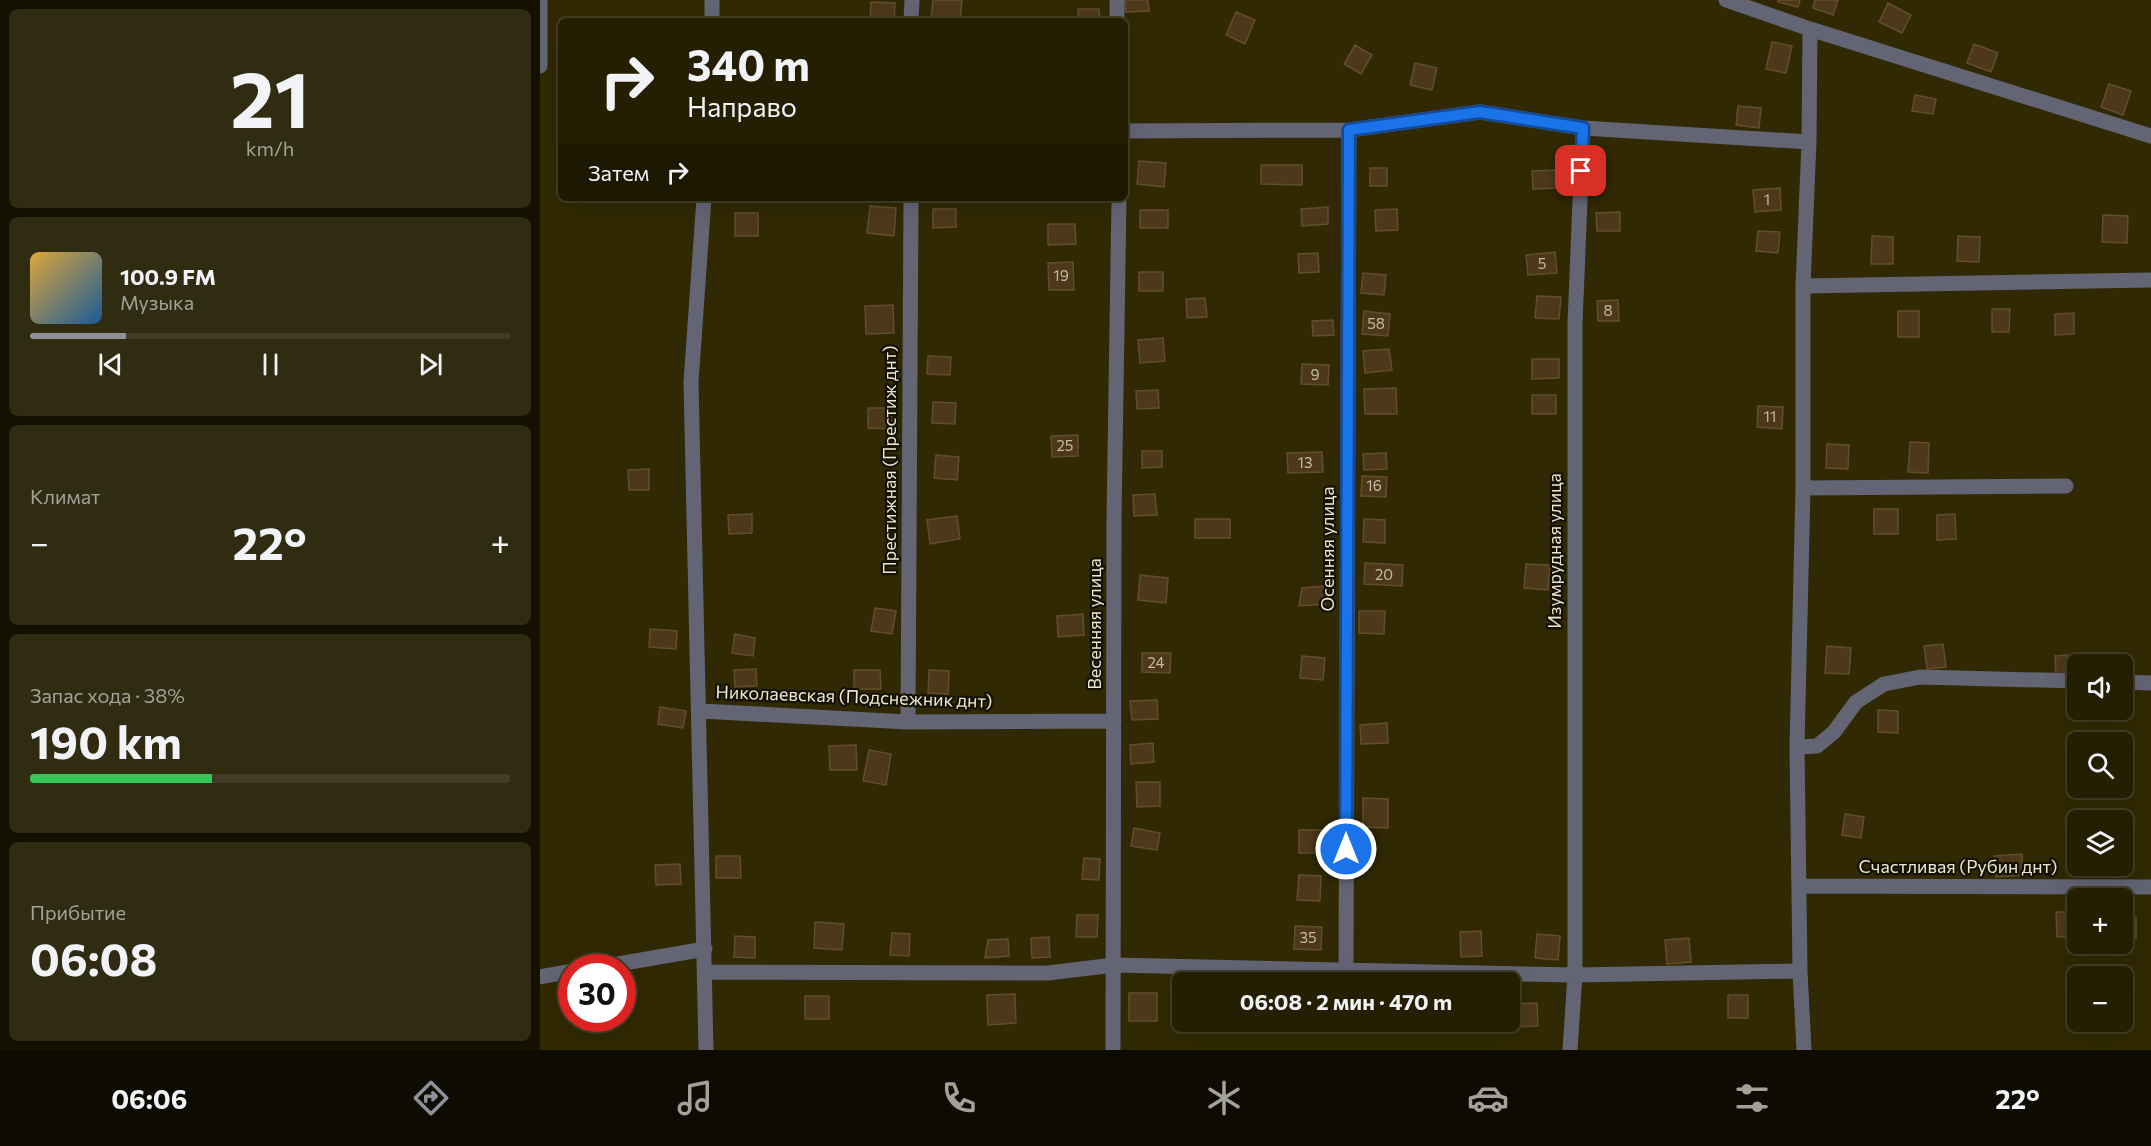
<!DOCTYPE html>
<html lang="ru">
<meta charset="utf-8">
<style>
:root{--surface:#241f02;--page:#302c11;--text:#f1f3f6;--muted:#a3a299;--line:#413d24;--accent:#8c9099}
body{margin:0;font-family:Commissioner,sans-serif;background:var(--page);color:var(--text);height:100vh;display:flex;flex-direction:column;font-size:22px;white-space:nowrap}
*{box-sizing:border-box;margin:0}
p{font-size:20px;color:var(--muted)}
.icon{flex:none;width:33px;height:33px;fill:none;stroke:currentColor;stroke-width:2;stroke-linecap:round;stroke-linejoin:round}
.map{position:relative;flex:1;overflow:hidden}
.details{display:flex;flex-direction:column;gap:9px;padding:9px;background:#141101;width:540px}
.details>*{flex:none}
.top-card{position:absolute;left:18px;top:18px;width:570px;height:183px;border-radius:9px;box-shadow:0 6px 24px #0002,0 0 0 2px var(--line);background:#241f02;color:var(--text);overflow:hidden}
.fabs{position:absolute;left:1527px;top:654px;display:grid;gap:12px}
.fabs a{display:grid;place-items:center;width:66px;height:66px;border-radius:9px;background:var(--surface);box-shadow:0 6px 24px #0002,0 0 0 2px var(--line);font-size:30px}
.speed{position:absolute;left:18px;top:954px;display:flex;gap:12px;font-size:30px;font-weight:700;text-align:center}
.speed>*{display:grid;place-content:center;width:78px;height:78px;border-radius:50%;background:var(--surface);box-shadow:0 6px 24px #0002,0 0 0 2px var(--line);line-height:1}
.speed .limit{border:9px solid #d22;background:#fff;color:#111}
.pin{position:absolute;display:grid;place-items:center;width:51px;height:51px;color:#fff;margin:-26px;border-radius:12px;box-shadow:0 3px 9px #0006}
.me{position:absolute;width:66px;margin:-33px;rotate:0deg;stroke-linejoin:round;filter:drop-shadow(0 0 4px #0008)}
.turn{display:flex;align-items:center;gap:21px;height:126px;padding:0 30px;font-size:27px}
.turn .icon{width:78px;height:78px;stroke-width:2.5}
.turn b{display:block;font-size:42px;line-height:51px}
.then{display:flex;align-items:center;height:57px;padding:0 30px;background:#0003;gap:12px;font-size:22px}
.big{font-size:45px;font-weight:700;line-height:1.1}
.details .tile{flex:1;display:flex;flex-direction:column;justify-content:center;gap:9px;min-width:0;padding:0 21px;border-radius:9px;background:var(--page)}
.details .dial{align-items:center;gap:0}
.dial b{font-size:78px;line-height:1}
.song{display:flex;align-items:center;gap:18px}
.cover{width:72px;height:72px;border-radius:9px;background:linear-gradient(135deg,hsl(40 70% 55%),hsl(210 70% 35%))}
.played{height:6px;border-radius:3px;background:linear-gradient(90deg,var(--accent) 20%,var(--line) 20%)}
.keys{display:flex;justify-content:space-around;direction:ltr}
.heat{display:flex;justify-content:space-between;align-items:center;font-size:33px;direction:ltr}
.charge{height:9px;border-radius:4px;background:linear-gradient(90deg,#34c759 38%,var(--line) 0)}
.trip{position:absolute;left:632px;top:972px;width:348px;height:60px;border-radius:9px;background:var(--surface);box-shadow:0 6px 24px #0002,0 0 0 2px var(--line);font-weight:700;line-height:60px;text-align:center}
.menu{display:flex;height:96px;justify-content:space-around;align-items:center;background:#0e0c01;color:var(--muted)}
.menu .icon{width:42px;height:42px}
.menu .selected{color:var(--accent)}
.menu b{font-size:27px;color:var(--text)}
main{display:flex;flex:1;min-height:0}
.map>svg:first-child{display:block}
.building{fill:#4d3919;stroke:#624e2d;stroke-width:1.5}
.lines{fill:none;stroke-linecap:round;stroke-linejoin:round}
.minor{stroke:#636575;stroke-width:15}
.route-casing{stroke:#114b97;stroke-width:15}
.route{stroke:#1a73e8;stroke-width:10}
.labels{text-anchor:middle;stroke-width:4.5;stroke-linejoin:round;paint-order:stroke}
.number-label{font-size:15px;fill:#c3bca4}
.street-label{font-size:18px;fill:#eae7d2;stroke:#151204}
</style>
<main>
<section class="details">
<div class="tile dial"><b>21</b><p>km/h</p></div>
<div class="tile">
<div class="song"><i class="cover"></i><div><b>100.9 FM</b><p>Музыка</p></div></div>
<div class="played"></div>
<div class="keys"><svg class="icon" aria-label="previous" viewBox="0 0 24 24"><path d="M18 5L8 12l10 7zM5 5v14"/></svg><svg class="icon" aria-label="pause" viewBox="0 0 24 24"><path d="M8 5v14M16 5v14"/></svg><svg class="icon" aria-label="next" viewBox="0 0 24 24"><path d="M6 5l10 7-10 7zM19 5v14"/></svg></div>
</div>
<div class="tile"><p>Климат</p>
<div class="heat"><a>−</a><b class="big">22°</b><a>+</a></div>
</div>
<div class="tile"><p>Запас хода · 38%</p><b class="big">190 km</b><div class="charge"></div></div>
<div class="tile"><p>Прибытие</p><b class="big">06:08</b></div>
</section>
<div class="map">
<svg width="1611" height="1050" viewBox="0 0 1611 1050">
<rect width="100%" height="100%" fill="#302903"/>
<path class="building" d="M393,0H422L420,21L391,20Z
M585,0H608L609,11L586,12Z
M1238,0H1260L1258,7L1238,2Z
M1275,0H1298L1293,15L1273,8Z
M331,2L355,3L354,21H330Z
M1348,3L1371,15L1362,33L1339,22Z
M538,9H559L560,21H538Z
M696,12L715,20L705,44L686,35Z
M1232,42L1252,46L1246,73L1226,69Z
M1434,44L1458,53L1451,72L1427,63Z
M815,45L832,55L821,74L804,64Z
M875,63L897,68L892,90L870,85Z
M1569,84L1591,91L1583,115L1561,107Z
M1375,95L1396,99L1393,114L1372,111Z
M1198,106L1221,108L1219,128L1196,125Z
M599,161L626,163L624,187L597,184Z
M721,165H762V185L721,184Z
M830,168H847V186H830Z
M1019,170L1020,188L993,189L992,171Z
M1240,188L1241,210L1215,212L1213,190Z
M330,206L356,208L354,236L327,233Z
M788,207V224L762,226L761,209Z
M393,209H416V227L393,228Z
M857,209L858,230L836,231L835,210Z
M600,210H628V228H600Z
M1080,212V231H1057L1056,213Z
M195,213H218V236H195Z
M1563,215L1588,216L1587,243L1562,242Z
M508,224H535L536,244L508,245Z
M1218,231L1240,232L1238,253L1216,251Z
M1332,236L1353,237V264H1331Z
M1418,236L1440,237L1439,262L1417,261Z
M1015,252L1017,273L988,275L986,255Z
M778,253L779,272L759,273L758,254Z
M533,262L534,290H509L508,263Z
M599,272H623V291H599Z
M823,273L846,275L844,295L821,293Z
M997,296L1021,297L1019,319L995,318Z
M665,298L667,317L647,318L646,299Z
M1078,300L1079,321H1058L1057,301Z
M353,305L354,333L326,334L325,306Z
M1452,309H1470L1469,332H1452Z
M824,311L850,314L848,336L822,334Z
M1358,311H1379V337H1358Z
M1534,313V334L1515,335V314Z
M793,320L794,335L773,336L772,321Z
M623,338L625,361L600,363L598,340Z
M849,349L852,370L825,373L823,351Z
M388,356L411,357L410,375L387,374Z
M992,359H1019V378L992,379Z
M762,364L789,365L788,385L761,384Z
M856,388L857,414H825L824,389Z
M618,390L619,408L597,409L596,391Z
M992,395H1016V414H992Z
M393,402L416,403L415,424L392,423Z
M1218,406L1243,407L1242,429L1217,427Z
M328,408H352V429L328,428Z
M538,435V456L512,457L511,436Z
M1370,442L1389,443L1388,473L1368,472Z
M1287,444L1309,445L1308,469L1286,468Z
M602,451H622V467L602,468Z
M782,452L783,472L748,473L747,453Z
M846,453L847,469L824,470L823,454Z
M396,455L419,457L417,480L394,478Z
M109,469V490H89L88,470Z
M822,476L847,477L846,497L821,496Z
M615,494L617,515L594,516L593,495Z
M1334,509H1358V534H1334Z
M212,514V533L189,534L188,515Z
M1415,514L1416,539L1397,540V515Z
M417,516L420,539L390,544L387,520Z
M655,519H690V538H655Z
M824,519L845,520V543L823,542Z
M825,563L863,565L862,586L824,584Z
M986,564L1010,565L1008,590L984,588Z
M600,575L628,578L626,603L598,600Z
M784,586L785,604L759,606L762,588Z
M335,608L356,611L352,634L331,631Z
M819,611H845L844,634L819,633Z
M543,614L544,635L518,637L517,616Z
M110,629L137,631L136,649L109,647Z
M195,634L215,638L213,656L192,653Z
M1403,644L1406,667L1387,669L1384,646Z
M1287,646L1311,648L1309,674L1285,673Z
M602,653H631L630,673L602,672Z
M1538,654V675L1516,677L1515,656Z
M762,656L785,658L783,680L760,678Z
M216,669L217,686L195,687L194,670Z
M314,670H340L341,689H314Z
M389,670L409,671L408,694L388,693Z
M617,700L618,719L592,720L590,701Z
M120,707L146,711L143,728L118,724Z
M1338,710L1358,711V733L1338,732Z
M847,723L848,743L821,744L820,725Z
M613,743L614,762L591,764L590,745Z
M316,745L317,770H290L289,746Z
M329,750L351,754L346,785L323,781Z
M596,782H620V806L597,807Z
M823,798L848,799V828L823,827Z
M1305,814L1324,817L1321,838L1302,835Z
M594,828L620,833L617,850L591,846Z
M759,830H785L786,853H759Z
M1482,854L1483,875L1456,877L1454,856Z
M176,856H200L201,878H176Z
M544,858L560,859L559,880L542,879Z
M140,864L141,884L116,885L115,865Z
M759,875L781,876L780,901L757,900Z
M1516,912H1537L1538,936L1517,937Z
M537,915H558L557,937H536Z
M1582,917L1596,918V938H1582Z
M275,922L304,924L302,950L274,948Z
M755,926L782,927L781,950L754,949Z
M941,931L942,956L921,957L920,932Z
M352,933L370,934L369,956L350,955Z
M997,934L1020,936L1018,960L995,958Z
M195,936L215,937V958L194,957Z
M509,937L510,957L492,958L491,938Z
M1149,938L1151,962L1127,964L1125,940Z
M468,939L469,956L445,958L448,940Z
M589,993H617V1021H589Z
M475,994L476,1023L448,1025L447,995Z
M1188,995H1208V1018H1188Z
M265,996H289V1019H265Z
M997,1003L998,1026L975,1027L974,1004Z
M929,1022H954V1032L929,1033Z"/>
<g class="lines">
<path class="minor" d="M172,0V21
M577,0V21
M1186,0L1270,29L1611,136
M371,21L372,0
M0,66V0
M585,131L809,130L940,112L1043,128L1269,142
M164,198L151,382L166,1050
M1263,286L1611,280
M1263,488L1526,486
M1582,682L1611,683
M160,711L368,722L574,721
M368,722L371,198
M1257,747L1277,746L1294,732L1316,702L1344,684L1380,677L1538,681
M1260,886L1611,887
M55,968L165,949
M806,969L809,130
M166,972L508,973L574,965L1035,975L1260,971
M0,977L32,971
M573,1050L574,520L579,198
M1030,1050L1035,975V323L1043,128
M1264,1050L1260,971L1257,747L1263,488V286L1269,142L1270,29"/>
</g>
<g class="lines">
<g class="route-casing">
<path id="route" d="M806,849L809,130L940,112L1043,128L1041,171"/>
</g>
<use href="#route" class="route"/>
</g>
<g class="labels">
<g class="number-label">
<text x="1227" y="205">1</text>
<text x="1002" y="269">5</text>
<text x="521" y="281">19</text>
<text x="1068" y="316">8</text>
<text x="836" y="329">58</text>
<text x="775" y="380">9</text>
<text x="1230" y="422">11</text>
<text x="525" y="451">25</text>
<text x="765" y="468">13</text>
<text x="834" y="491">16</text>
<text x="844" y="580">20</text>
<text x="616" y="668">24</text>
<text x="768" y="943">35</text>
</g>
<g class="street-label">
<text transform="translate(350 460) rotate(-90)" y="6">Престижная (Престиж днт)</text>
<text transform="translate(788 549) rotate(-90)" y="6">Осенняя улица</text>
<text transform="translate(1015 551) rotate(-90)" y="6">Изумрудная улица</text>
<text transform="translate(555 624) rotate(-90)" y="6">Весенняя улица</text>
<text transform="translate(314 697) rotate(2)" y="6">Николаевская (Подснежник днт)</text>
<text x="1418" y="873">Счастливая (Рубин днт)</text>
</g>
</g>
</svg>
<div class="fabs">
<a><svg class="icon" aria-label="sound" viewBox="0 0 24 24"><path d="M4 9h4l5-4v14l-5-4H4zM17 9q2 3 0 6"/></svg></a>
<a><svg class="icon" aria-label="search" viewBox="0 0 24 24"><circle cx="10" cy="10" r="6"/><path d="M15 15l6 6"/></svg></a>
<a><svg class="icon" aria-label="layers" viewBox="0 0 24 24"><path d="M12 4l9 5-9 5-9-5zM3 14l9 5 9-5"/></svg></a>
<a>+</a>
<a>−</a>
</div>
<div class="speed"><div class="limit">30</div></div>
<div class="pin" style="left:1041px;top:171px;background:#d93025"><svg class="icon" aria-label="arrive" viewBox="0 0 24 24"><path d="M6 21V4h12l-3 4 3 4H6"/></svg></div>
<svg class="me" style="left:806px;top:849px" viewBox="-20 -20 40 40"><circle r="17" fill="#1a73e8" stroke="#fff" stroke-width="3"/><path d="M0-11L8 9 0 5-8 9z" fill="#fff"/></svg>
<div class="trip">06:08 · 2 мин · 470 m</div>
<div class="top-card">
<div class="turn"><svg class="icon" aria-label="right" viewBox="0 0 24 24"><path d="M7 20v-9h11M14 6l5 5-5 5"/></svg><div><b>340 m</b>Направо</div></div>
<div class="then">Затем<svg class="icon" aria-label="right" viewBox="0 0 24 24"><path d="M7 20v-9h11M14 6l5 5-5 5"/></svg></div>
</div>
</div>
</main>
<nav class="menu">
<b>06:06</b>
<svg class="icon selected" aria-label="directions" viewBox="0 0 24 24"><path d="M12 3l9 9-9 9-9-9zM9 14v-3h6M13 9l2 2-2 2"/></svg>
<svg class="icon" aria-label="music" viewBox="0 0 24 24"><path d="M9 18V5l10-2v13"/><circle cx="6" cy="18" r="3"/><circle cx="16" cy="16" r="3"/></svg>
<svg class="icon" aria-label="phone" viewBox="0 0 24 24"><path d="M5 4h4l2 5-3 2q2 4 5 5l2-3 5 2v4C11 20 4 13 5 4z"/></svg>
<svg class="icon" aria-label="climate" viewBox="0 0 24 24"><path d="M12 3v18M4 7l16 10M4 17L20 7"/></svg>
<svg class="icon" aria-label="car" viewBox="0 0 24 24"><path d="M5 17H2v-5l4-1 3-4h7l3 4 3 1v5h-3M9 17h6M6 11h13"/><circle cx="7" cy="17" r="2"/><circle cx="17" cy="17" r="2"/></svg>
<svg class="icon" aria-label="filters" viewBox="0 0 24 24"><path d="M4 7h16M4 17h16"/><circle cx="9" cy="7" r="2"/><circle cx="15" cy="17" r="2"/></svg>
<b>22°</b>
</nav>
